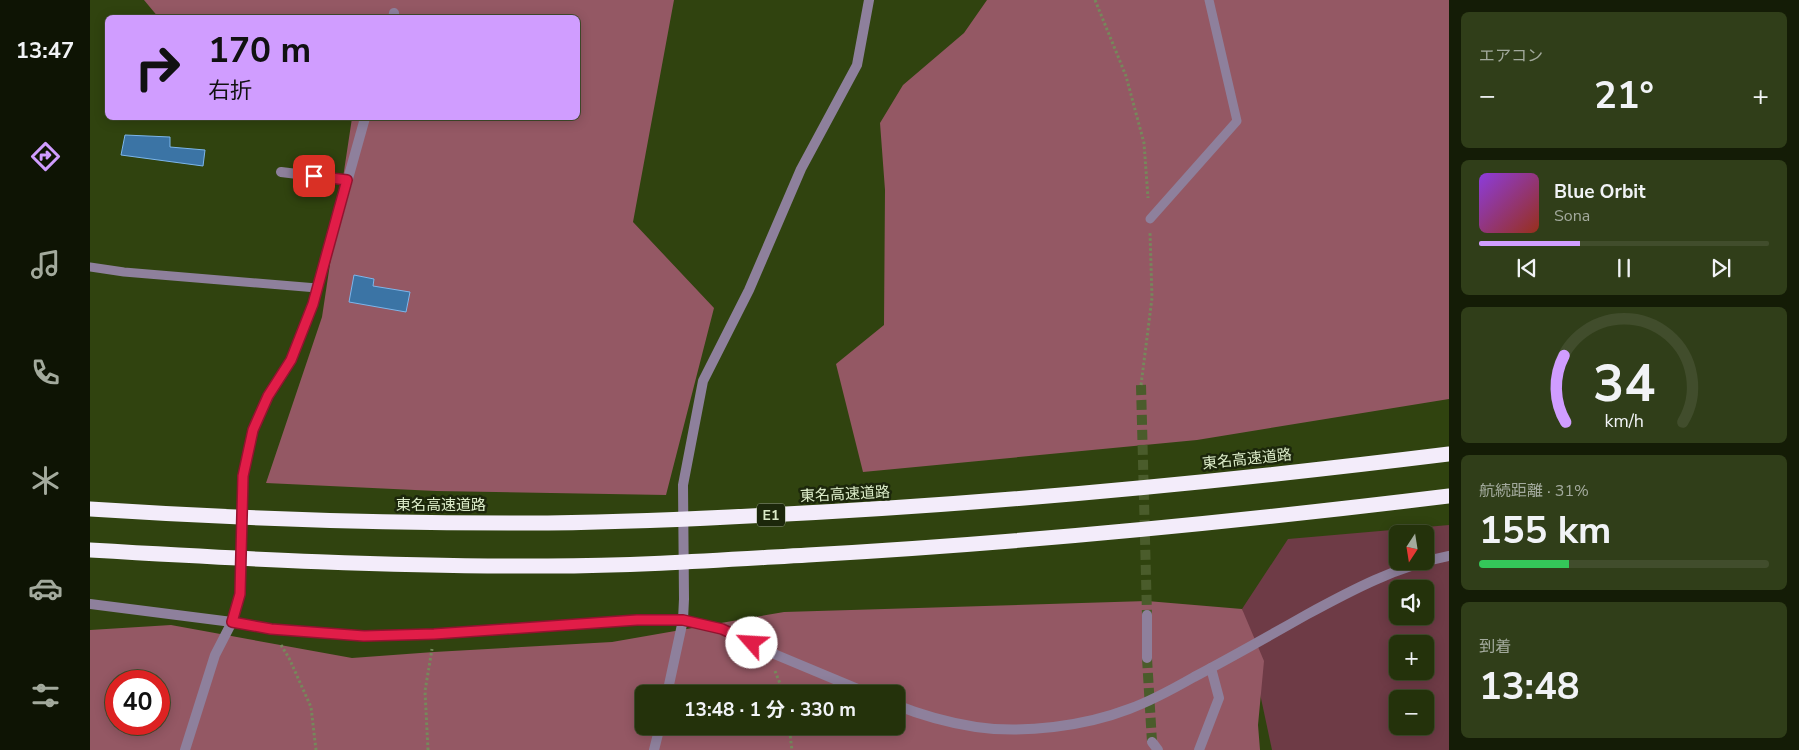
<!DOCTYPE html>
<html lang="ja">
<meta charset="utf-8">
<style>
:root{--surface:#24320b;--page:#303e19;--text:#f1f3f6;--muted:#a3aa9d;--line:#414d2c;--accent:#d09dff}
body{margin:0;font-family:"Nunito Sans","Noto Sans JP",sans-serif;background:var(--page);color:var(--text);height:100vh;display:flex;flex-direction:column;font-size:19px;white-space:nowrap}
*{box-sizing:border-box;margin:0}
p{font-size:16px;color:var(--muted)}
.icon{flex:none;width:28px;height:28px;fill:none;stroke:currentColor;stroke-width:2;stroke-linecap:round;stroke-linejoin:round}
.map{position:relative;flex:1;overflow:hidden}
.drawer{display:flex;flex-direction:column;gap:12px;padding:12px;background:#141c06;width:350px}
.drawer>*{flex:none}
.guide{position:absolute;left:15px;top:15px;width:475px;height:105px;border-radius:8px;box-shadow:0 2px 12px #0003,0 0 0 1px var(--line);background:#d09dff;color:#111;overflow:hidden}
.needle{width:32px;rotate:192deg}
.fabs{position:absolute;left:1299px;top:525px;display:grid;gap:10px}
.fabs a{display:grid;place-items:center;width:45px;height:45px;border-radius:8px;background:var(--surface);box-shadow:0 2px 12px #0003,0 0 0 1px var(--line);font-size:25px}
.speed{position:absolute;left:15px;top:670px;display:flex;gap:10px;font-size:25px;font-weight:700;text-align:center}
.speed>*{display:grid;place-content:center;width:65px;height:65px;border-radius:50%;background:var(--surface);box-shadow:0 2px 12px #0003,0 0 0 1px var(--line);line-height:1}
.speed .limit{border:8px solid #d22;background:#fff;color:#111}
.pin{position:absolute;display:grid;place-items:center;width:42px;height:42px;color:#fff;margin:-21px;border-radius:10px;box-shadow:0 2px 8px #0006}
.me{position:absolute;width:55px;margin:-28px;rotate:296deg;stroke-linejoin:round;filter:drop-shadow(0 0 4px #0008)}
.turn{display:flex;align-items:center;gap:18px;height:105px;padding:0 20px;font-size:22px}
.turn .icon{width:65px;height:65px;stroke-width:2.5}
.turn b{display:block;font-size:35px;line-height:42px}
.big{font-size:38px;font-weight:700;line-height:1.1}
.drawer .card{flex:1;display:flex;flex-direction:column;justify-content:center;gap:8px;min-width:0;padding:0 18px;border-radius:8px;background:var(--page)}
.drawer .dial{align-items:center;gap:0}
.dial svg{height:130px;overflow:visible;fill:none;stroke:var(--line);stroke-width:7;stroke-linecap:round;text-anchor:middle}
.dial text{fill:var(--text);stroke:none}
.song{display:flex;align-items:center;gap:15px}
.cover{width:60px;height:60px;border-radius:8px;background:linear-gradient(135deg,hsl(270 70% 55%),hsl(10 70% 35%))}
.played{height:5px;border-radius:2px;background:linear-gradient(90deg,var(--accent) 35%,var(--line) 35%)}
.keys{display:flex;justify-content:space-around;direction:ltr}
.heat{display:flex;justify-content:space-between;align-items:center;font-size:28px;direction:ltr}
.charge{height:8px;border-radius:4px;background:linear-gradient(90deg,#34c759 31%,var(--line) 0)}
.trip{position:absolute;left:545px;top:685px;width:270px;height:50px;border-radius:8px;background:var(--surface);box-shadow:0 2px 12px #0003,0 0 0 1px var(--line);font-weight:700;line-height:50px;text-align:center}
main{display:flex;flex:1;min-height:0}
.tabs{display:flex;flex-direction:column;width:90px;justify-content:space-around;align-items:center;background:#0e1404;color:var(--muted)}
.tabs .icon{width:35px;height:35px}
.tabs .current{color:var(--accent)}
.tabs b{font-size:22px;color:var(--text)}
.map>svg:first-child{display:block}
.green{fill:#6e3b46;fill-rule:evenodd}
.forest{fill:#945864;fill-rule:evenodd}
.building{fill:#3b74a5;stroke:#7cb6eb}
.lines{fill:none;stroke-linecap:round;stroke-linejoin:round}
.minor-tunnel{stroke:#4a5c2b;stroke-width:10;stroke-dasharray:10 5;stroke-linecap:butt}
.path{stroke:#76885b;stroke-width:3;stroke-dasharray:2.5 2.5;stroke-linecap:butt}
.service{stroke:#8e809c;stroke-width:9}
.minor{stroke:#8e809c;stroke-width:10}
.tertiary{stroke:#8e809c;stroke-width:10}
.motorway{stroke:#f3ecfa;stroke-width:15}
.route-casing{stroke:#92132f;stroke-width:12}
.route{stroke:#e11d48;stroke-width:9}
.labels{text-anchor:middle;stroke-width:5;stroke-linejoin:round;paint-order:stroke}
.shield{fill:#1c270b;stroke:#a2b08f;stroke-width:1}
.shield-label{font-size:14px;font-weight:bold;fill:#dbebc8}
.street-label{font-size:15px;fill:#dbebc8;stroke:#1c270b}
</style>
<main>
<nav class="tabs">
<b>13:47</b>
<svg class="icon current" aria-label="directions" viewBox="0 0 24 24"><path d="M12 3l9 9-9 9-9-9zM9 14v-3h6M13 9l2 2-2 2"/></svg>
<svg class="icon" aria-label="music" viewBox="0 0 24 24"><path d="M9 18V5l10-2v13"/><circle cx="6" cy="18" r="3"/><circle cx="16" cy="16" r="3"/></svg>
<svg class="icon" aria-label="phone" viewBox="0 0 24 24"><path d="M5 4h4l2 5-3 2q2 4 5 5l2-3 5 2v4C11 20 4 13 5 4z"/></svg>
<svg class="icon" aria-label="climate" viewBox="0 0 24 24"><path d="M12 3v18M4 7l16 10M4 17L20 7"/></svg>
<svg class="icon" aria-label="car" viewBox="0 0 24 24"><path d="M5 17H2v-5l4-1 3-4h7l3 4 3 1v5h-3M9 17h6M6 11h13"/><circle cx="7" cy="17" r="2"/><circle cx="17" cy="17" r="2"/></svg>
<svg class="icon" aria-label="filters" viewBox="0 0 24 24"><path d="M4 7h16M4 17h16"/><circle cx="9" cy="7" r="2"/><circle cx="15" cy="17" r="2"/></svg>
</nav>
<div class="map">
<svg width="1359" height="750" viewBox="0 0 1359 750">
<rect width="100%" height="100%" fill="#30430f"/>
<path class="green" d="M1359,525V750H1182L1152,609L1198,539ZM1308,534H1335V561H1308ZM1308,589H1335V616H1308ZM1308,644H1335V671H1308ZM1308,699H1335V726H1308Z"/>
<path class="forest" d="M54,0H584L543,222L624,308L576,495L346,491L176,483L232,317L262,118H488V18H69Z
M897,0H1359V399L1107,440L773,472L746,364L794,325L795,190L790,123L813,85L874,33Z
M1057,601L1152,609L1174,661L1168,725L1170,750H0V630L81,625L262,658L344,652L522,642L694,612ZM26,681H69V724H26ZM554,694H806V726H554Z"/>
<path class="building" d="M35,135L80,137V147L115,150L113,166L31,155Z
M264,275L284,279L283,286L320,292L316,312L259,302Z"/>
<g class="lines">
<path class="minor-tunnel" d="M1051,385L1057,615
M1057,658L1062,742"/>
<path class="path" d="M1005,0L1036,76L1054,143L1058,198
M1051,385L1062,298L1060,232
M191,645L199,658L221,707L226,750
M685,671L694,694
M699,726L702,750
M338,750L335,691L342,649"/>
<path class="service" d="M1060,219L1147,121L1119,0
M0,267L34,272L227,288"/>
<path class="minor" d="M303,18L304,13
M191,172L257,180
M1057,615V658
M593,620L594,599L593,485L613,381L659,290L711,169L767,65L779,0
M1062,742L1068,750
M95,750L125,655L142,622L150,594L153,476L163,429L178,396L201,360L223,304L275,118
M1109,750L1129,698L1121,668"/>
<path class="tertiary" d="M0,604L142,622L181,629L273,636L344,634L547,620H593L632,629L677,651L780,694
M577,694L593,620
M806,705C831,715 860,723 886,727C933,734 995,726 1039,709C1061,701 1083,689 1104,677C1142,657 1179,636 1216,615C1262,590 1307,566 1359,556
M564,750L570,726"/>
<path class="motorway" d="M0,509C153,519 305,524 458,523C531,522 604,519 677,515C905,504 1132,482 1359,454
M0,550C153,559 305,567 458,566C545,566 632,560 718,555C932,543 1146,522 1359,496"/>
</g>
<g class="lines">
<g class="route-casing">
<path id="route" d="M224,176L257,180L223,304L201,360L178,396L163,430L153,476L150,594L142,622L181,629L274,636L344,634L547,620H593L632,629L662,643"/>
</g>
<use href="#route" class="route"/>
</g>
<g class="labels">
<rect class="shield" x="667" y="503.5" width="28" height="23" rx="4"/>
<g class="shield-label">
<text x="681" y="520">E1</text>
</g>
<g class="street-label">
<text transform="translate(1157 459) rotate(-6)" y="5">東名高速道路</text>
<text transform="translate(755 494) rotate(-3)" y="5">東名高速道路</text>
<text x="351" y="510">東名高速道路</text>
</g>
</g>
</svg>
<div class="fabs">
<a><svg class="needle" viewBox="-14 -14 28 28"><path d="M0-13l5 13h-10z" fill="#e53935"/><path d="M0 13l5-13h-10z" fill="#a3aa9d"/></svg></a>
<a><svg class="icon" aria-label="sound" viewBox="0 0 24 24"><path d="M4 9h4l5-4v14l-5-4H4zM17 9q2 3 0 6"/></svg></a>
<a>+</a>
<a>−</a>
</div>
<div class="speed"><div class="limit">40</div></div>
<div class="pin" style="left:224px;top:176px;background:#d93025"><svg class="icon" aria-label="arrive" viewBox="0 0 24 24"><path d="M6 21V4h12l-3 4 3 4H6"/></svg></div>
<svg class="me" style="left:662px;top:643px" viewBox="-20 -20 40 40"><circle r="19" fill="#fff"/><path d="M0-13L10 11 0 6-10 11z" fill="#e11d48"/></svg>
<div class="trip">13:48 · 1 分 · 330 m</div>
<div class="guide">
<div class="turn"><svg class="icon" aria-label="right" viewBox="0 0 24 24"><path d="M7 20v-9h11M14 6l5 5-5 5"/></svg><div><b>170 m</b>右折</div></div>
</div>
</div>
<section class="drawer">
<div class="card"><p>エアコン</p>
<div class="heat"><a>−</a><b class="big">21°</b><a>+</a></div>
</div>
<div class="card">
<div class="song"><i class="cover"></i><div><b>Blue Orbit</b><p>Sona</p></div></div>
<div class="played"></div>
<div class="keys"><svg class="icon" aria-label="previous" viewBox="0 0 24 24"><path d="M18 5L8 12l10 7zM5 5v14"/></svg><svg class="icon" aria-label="pause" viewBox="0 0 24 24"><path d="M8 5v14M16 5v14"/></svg><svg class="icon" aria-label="next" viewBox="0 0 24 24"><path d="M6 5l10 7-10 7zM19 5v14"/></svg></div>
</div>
<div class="card dial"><svg viewBox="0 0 100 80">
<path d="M14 69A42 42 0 1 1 86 69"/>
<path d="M14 69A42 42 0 0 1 13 28" stroke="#d09dff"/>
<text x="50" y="56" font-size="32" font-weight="700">34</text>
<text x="50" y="72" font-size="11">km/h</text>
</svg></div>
<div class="card"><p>航続距離 · 31%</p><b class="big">155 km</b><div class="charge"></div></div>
<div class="card"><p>到着</p><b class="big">13:48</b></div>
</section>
</main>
